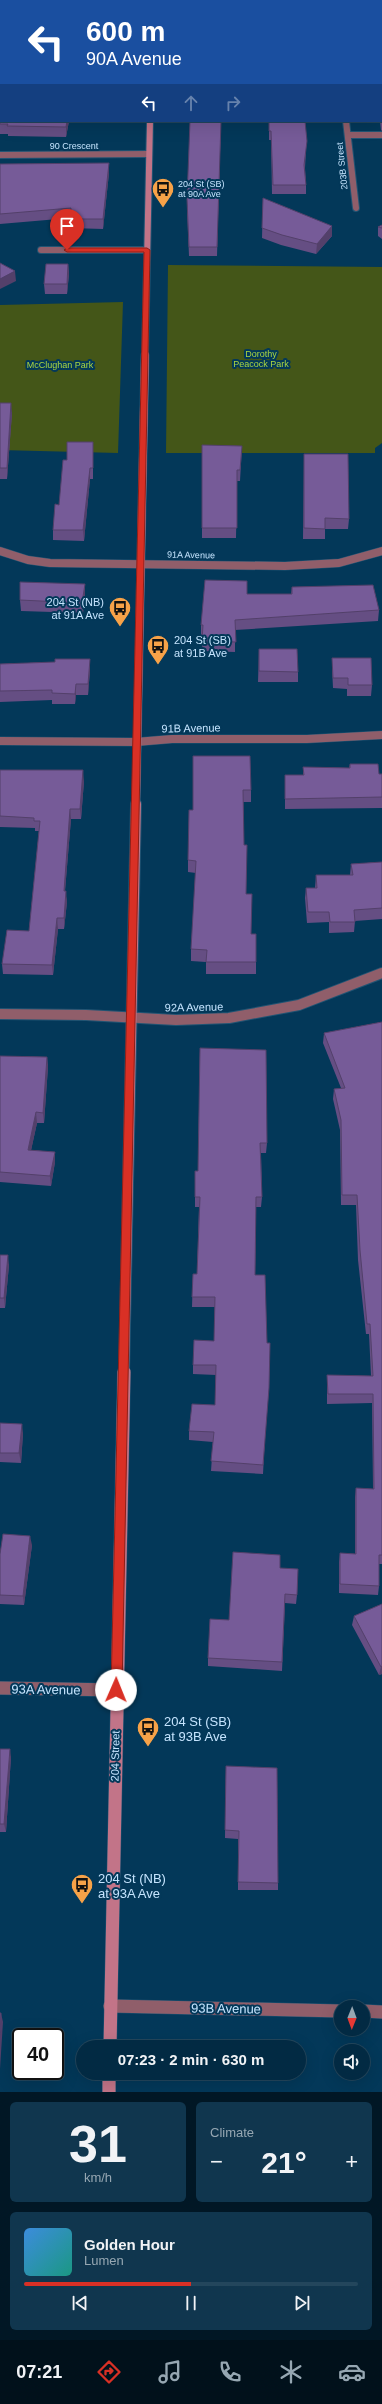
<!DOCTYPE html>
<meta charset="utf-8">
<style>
:root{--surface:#022a43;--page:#10364e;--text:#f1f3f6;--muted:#96a7b2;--line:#23465c;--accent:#d93025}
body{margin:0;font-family:Arial,sans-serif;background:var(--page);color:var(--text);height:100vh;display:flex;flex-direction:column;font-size:15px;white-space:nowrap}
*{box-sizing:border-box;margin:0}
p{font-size:13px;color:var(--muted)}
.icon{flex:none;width:22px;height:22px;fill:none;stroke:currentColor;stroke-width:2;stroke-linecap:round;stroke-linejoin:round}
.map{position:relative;height:2092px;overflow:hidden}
.sheet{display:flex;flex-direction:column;gap:10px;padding:10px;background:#011725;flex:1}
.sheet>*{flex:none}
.top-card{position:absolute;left:0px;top:0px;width:382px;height:122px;box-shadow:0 4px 16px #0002,0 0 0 1px var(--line);background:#1a4fa0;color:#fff;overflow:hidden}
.needle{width:26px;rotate:181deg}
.controls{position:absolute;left:334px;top:2000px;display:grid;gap:8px}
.controls a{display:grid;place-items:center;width:36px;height:36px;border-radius:50%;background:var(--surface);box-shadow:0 4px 16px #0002,0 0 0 1px var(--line);font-size:20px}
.speed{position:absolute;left:12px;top:2028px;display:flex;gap:8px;font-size:20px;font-weight:700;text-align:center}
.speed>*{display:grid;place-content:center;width:52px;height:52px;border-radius:50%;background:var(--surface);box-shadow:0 4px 16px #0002,0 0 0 1px var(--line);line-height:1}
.speed .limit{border:2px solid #111;border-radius:6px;background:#fff;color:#111}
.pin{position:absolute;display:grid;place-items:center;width:34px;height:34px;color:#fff;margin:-41px -17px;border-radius:50% 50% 50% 0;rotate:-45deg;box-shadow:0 0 4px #0007}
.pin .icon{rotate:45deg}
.me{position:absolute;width:44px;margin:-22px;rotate:1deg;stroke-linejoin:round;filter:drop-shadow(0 0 3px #0008)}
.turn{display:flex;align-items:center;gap:14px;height:84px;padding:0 20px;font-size:18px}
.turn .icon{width:52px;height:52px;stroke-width:2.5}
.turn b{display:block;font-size:28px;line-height:34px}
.lanes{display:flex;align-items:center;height:38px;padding:0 20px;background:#0003;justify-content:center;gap:20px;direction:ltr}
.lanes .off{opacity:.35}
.big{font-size:30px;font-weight:700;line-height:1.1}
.sheet .widget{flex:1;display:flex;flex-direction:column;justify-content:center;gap:6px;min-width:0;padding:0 14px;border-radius:6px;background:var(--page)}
.sheet .dial{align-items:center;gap:0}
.dial b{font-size:52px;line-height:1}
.song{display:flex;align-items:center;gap:12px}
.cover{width:48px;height:48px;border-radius:6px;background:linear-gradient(135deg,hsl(210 70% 55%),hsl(170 70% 35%))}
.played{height:4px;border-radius:2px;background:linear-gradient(90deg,var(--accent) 50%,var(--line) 50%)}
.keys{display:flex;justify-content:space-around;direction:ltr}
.heat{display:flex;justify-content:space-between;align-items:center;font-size:22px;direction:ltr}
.sheet .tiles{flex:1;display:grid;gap:10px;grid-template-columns:1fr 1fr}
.widget:last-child{grid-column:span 2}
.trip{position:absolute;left:76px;top:2040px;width:230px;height:40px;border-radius:20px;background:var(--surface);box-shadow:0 4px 16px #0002,0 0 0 1px var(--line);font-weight:700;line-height:40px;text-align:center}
.tabs{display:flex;height:64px;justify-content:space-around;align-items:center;background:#01111b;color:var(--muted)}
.tabs .icon{width:28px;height:28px}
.tabs .on{color:var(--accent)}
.tabs b{font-size:18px;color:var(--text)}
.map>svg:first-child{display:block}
.green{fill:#445618}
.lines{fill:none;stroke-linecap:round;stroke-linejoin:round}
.street-far3-casing{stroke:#225473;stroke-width:8}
.street-far2-casing{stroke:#225473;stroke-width:9}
.street-far1-casing{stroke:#225473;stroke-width:12}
.street-casing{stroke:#225473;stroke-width:14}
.secondary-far3-casing{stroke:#225473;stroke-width:8}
.secondary-far2-casing{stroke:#225473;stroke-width:9}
.secondary-far1-casing{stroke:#225473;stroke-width:12}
.secondary-casing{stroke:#225473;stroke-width:14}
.street-far3{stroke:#905e6a;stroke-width:6}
.street-far2{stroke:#905e6a;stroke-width:8}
.street-far1{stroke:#905e6a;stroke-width:10}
.street{stroke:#905e6a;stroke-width:13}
.secondary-far3{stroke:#c27488;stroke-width:6}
.secondary-far2{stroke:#c27488;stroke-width:8}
.secondary-far1{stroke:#c27488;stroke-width:10}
.secondary{stroke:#c27488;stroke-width:13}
.wall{fill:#654e83}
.shaded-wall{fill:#53406a}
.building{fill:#765b98;stroke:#53406a}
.route{fill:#d93025;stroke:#8d1f18}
.labels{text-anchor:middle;stroke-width:4;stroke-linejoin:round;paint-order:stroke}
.far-street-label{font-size:9px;fill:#c5e4fe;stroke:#033859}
.far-poi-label{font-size:9px;fill:#c5e4fe;stroke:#033859;text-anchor:start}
.far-park-label{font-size:9px;fill:#abd640;stroke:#033859}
.poi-label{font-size:11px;fill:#c5e4fe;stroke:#033859;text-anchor:end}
.street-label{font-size:11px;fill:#c5e4fe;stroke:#033859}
.near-street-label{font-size:13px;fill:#c5e4fe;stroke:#033859}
.near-poi-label{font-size:13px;fill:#c5e4fe;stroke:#033859;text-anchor:start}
</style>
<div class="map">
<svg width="382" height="2092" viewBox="0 0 382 2092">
<rect width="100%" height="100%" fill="#033859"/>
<path class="green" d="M168,265L382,267V443L375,448V453H166Z
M123,302L118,453L0,450V305Z"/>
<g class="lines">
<g class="street-far3-casing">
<path id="street-far3" d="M346,121L356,208
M348,135H382
M0,155L149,154
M41,250H147"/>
</g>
<g class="street-far2-casing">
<path id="street-far2" d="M0,551L28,560L50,563L285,566L339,563L382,551
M0,741L136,742L172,739H307L382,735"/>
</g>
<g class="street-far1-casing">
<path id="street-far1" d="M0,1014L86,1015L176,1020L229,1018L299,1005L382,973"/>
</g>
<g class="street-casing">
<path id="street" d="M0,1688L116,1690
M110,2006L341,2011
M363,2011L382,2012"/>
</g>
<g class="secondary-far3-casing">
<path id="secondary-far3" d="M145,356L150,121"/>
</g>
<g class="secondary-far2-casing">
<path id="secondary-far2" d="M136,805L145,355"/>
</g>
<g class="secondary-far1-casing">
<path id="secondary-far1" d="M124,1373L136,804"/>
</g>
<g class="secondary-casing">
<path id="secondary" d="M110,2047L124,1372
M109,2073V2092"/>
</g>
<use href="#street-far3" class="street-far3"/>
<use href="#street-far2" class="street-far2"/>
<use href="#street-far1" class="street-far1"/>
<use href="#street" class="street"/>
<use href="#secondary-far3" class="secondary-far3"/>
<use href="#secondary-far2" class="secondary-far2"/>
<use href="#secondary-far1" class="secondary-far1"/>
<use href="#secondary" class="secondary"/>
</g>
<path class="wall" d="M382,0V51H381V1Z
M1,9V49H0V10Z
M0,75L1,121H69L66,137L8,136V134H0Z
M381,91H382V131L381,130L380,121H381Z
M221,121L217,256H189L187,209Z
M269,121L306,150L305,168L306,185V194H272L271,140H269Z
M0,164L109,173L103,229L70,228V218L0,224Z
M263,198L332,236L316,254L281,245L262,238Z
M382,225V239L378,236V227Z
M68,264L69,274L67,294H45L44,284Z
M0,403L12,413L7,479H0Z
M202,445L242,446L240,481H237L236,538H202Z
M93,452V479H90L84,541L53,540V530L59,505L67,460Z
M304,454L349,519L348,529H325V539H303Z
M85,584V595L83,613L21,611L20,600Z
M292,587L379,610L378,621L235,630V652L202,651L203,635H201V625L247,594H291Z
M259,649L298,672V682H258Z
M332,658L372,685L371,696H347V689L333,688L332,668Z
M90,659V670L88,695H76L75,704H52V700L0,702V664L55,662Z
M193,756L251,790V802H243L244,845L246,894L251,934L256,962V974H206V962L191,961V949L196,873L188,872V860L193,810Z
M350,764L379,774H382V808L285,809V775H303V767L349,768Z
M0,770L84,781L81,819H71L65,891L67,902L64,929H58L53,975L3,974L2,964L29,931L39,831H35V828L0,827Z
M382,862V919L355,921L354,932L329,933V922L307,923L305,898L306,888H315L316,875H350L351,864Z
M382,1022V1564H379V1586L378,1595L339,1593V1562L340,1553L355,1554V1497L356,1488L373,1489L372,1403L327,1404V1375L371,1376L369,1334H366L358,1260L356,1205H341L340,1130L333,1099L334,1089L341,1088L323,1043L324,1033Z
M200,1048L267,1143L266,1153H261L262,1197L261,1207H256L255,1275L267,1343H270L263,1474L211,1471L213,1442L189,1440V1431L215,1405L216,1375L193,1374V1365L214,1341L215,1307H192L193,1274H197L199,1207H195V1181L198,1171Z
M0,1056L47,1057L48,1067L44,1123H37L31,1150L55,1152V1162L51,1186L0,1182Z
M0,1255L9,1265L5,1308H0Z
M0,1423L23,1433L21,1463L0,1462Z
M32,1545L24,1605L0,1604V1554Z
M280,1568L297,1595L296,1604L285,1603L282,1671L208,1666V1658L229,1620Z
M382,1604V1674L379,1675L352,1625L354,1616Z
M0,1749L11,1757L6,1832H0Z
M226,1766L278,1883V1890H238V1839L225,1838Z"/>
<path class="shaded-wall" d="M67,121H69L66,137V127Z
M109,163V173L103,229V219Z
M332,226V236L316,254L317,244Z
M68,264L69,274L67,294V284Z
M15,271L16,281L0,289V279Z
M11,403L12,413L7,479V468Z
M90,468V479L84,541L83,530Z
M85,584V595L83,613L82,603Z
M90,659V670L88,695V684Z
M76,684V695L75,704V694Z
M83,770L84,781L81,819L80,809Z
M70,809L71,819L64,902V891Z
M66,891L67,902L64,929V918Z
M57,918L58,929L53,975L52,965Z
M47,1057L48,1067L44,1123L43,1113Z
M36,1112L37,1123L29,1160L28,1150Z
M55,1152V1162L51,1186L50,1176Z
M8,1255L9,1265L5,1308L4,1298Z
M22,1424L23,1433L21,1463L19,1453Z
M30,1536L32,1545L24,1605L23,1596Z
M382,1666V1674L379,1675L381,1667Z
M10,1749L11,1757L6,1832L4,1824Z
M1,2013L3,2022L0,2069V2035Z"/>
<path class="building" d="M25,0H53V1H25Z
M89,0H111V1H89Z
M183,0H237V1H183Z
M269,0H308L310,1H269Z
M337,0H382V41H381V1H337Z
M1,9V40H0V10Z
M0,75L1,77V121H67L66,127L7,126L8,124H0Z
M381,91H382V121L381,116Z
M190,121H221L217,247H189L187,199Z
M269,121H305L307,141L304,165L306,185H273L271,131H269Z
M109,163L103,219H70L71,208L0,214V164Z
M263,198L332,226L317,244L282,235L262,228Z
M382,225V228L378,227Z
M0,263L15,271L0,279Z
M46,264H68L67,284H44Z
M0,403H11L7,468H0Z
M67,442H93V468H90L83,530H53L55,504L59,505L63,460H67Z
M202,445L242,446L240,470H237V528H202Z
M304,454H348L349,519L325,518V529L304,528Z
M205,580L247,581V594H292V587L373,585L379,610L235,620L236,642L202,641L203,625H201Z
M20,582L85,584L82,603L20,600Z
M259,649H297L298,672L259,671Z
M332,658H371L372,685H348V678H333Z
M55,659H90L88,684H76L75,694L52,693V690L0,691V664L55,662Z
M193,756H250L251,790H243L244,845H247L246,894H252L251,934H256V962H206L207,950L191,949L196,861L188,860L189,810H193Z
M350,764H378L379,774H382V797L285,799V775H304L303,767L350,768Z
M0,770H83L80,809H70L64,891H66L64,918H57L52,965L2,964L7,930L29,931L40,821H34V818L0,816Z
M382,862V908L354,910L355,922H330L329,912H308L306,888H317L316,875H353L351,864Z
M382,1022V1555H379V1586L340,1584V1553L356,1554V1488L374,1489L373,1394H328L327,1375L373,1376L370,1324H367L360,1250L357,1195H342L341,1120L334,1089L345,1088L324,1033Z
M200,1048L266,1050L267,1143H260L262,1197H256L255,1275H265L267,1343H270L269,1388L263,1465L211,1461L214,1432L189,1431L192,1404L215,1405L216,1365H193L194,1340L214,1341L215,1297H192L193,1274H197L200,1197H195V1171H198Z
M0,1056L47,1057L43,1113L36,1112L28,1150L55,1152L50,1176L0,1172Z
M0,1255H8L4,1298H0Z
M0,1423L22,1424L19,1453H0Z
M3,1534L30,1536L23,1596L0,1595V1554Z
M233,1552L280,1555V1568L298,1569L297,1595L285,1594L282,1662L208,1658L210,1619L229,1620Z
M382,1604V1666L381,1667L354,1616Z
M0,1749H10L4,1824H0Z
M226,1766L277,1768L278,1883L238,1882L239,1831L225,1830Z
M0,2013H1L0,2035Z"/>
<path class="route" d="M147,248L150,250L122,1690L116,1696L111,1690L144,252H67L64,250L67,248Z"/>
<defs>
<g id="bus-pin" transform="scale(1.15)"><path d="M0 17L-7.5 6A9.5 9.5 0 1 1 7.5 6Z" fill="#f7a248" stroke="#033859"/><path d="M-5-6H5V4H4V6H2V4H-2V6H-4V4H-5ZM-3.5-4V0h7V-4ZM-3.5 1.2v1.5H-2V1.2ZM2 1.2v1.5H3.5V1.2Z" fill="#111"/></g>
</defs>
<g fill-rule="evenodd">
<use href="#bus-pin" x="163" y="189"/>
<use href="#bus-pin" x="120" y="608"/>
<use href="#bus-pin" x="158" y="646"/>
<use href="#bus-pin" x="148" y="1728"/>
<use href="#bus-pin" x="82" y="1885"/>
</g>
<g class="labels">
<g class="far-street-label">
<text x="74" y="149">90 Crescent</text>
<text transform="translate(342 166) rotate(-96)" y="3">203B Street</text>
<text transform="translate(191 555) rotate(1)" y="3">91A Avenue</text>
</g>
<g class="far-poi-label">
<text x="178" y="187">204 St (SB)<tspan x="178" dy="10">at 90A Ave</tspan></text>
</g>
<g class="far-park-label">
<text x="261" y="357">Dorothy<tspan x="261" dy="10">Peacock Park</tspan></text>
<text x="60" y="368">McClughan Park</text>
</g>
<g class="poi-label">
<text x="104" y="606">204 St (NB)<tspan x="104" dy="13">at 91A Ave</tspan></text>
<text x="174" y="644" text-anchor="start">204 St (SB)<tspan x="174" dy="13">at 91B Ave</tspan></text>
</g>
<g class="street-label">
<text transform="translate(191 728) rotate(-1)" y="4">91B Avenue</text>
<text transform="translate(194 1007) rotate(-1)" y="4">92A Avenue</text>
<text transform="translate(115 1756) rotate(-89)" y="4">204 Street</text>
</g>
<g class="near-street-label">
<text transform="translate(46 1689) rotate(1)" y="5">93A Avenue</text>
<text transform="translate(226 2008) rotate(1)" y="5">93B Avenue</text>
</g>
<g class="near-poi-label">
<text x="164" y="1726">204 St (SB)<tspan x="164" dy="15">at 93B Ave</tspan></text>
<text x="98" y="1883">204 St (NB)<tspan x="98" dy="15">at 93A Ave</tspan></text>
</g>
</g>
</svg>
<div class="controls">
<a><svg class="needle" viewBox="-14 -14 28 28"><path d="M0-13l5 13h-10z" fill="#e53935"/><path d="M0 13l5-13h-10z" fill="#96a7b2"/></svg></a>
<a><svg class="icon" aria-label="sound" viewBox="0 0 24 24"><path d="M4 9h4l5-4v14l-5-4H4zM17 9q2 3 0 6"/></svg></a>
</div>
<div class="speed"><div class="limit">40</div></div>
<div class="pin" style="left:67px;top:250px;background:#d93025"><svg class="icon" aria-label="arrive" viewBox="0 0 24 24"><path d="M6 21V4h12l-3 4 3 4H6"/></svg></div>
<svg class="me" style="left:116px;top:1690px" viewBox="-20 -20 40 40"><circle r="19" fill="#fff"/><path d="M0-13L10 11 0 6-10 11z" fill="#d93025"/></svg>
<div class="trip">07:23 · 2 min · 630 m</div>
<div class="top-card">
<div class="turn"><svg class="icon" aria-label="left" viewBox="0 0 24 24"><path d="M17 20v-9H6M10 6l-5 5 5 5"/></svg><div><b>600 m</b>90A Avenue</div></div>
<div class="lanes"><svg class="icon" aria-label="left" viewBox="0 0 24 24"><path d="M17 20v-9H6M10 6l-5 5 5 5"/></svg><svg class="icon off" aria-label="ahead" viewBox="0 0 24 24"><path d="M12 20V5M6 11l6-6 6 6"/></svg><svg class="icon off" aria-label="right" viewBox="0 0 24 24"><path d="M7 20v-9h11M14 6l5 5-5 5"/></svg></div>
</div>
</div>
<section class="sheet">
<div class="tiles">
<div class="widget dial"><b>31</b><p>km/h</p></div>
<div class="widget"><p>Climate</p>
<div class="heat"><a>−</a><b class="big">21°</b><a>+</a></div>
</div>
<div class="widget">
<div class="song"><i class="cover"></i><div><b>Golden Hour</b><p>Lumen</p></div></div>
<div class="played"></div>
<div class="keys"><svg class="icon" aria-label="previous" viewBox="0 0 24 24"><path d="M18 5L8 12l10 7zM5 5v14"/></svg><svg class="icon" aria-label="pause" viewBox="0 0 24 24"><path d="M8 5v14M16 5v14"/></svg><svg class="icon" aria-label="next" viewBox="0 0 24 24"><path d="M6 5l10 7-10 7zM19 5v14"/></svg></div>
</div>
</div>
</section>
<nav class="tabs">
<b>07:21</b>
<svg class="icon on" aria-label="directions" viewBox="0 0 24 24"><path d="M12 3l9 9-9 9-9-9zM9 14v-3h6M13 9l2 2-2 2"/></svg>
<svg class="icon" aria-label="music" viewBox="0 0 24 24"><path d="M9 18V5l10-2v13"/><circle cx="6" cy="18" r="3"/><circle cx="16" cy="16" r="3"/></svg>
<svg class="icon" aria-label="phone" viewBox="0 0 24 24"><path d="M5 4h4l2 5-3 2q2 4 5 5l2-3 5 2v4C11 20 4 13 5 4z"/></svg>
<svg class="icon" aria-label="climate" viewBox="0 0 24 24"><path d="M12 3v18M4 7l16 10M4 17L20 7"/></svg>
<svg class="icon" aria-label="car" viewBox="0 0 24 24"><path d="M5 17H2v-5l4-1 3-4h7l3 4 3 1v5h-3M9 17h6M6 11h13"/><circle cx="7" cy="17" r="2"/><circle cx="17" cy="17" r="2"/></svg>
</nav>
